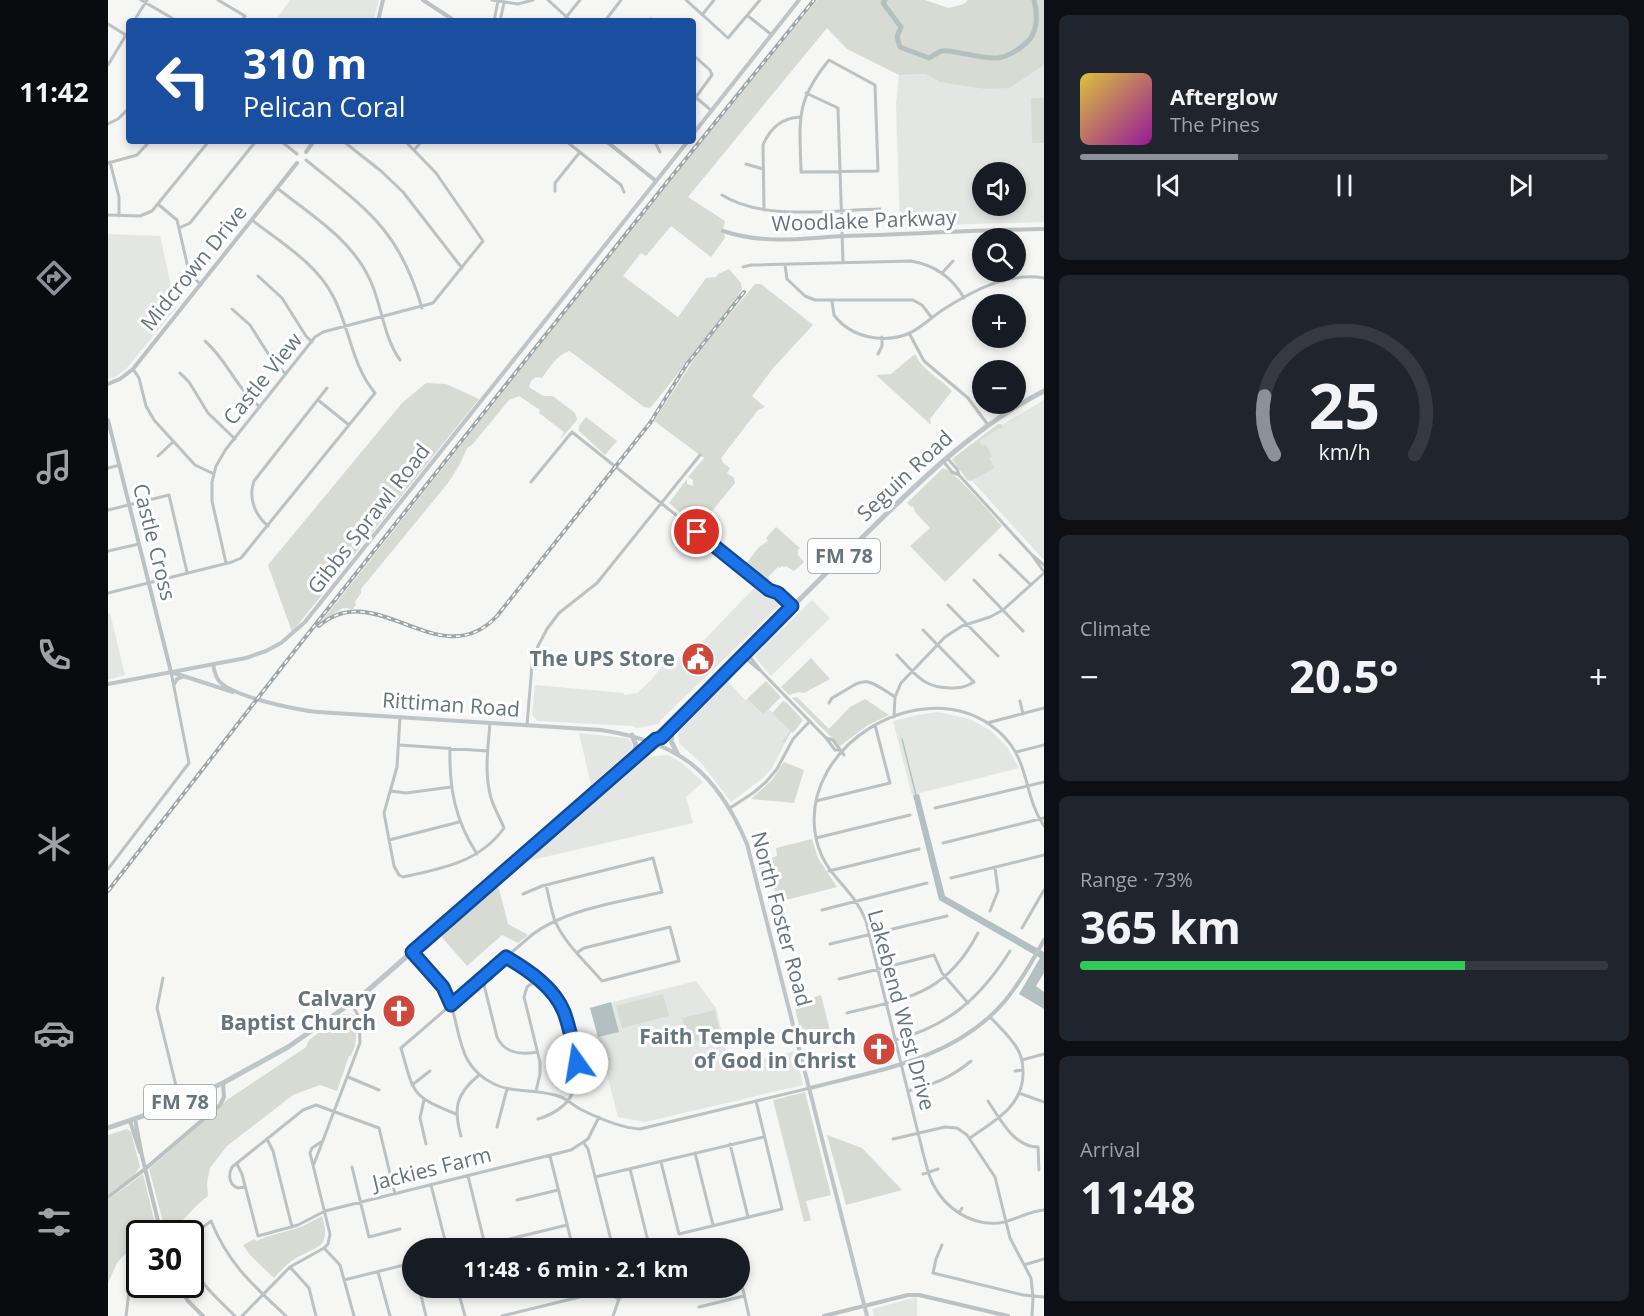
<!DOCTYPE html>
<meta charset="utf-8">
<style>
:root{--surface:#171b24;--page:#20242c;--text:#f1f3f6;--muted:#9ea1a6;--line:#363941;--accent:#8c9099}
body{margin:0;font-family:"Open Sans",sans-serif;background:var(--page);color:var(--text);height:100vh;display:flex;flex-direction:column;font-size:22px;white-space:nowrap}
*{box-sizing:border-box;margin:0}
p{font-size:20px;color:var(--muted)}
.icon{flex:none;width:33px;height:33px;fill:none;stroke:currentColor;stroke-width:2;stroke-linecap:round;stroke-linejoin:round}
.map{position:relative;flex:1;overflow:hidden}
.drawer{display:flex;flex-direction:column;gap:15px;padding:15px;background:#0d0f14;width:600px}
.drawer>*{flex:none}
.top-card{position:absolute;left:18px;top:18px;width:570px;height:126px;border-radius:6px;box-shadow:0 3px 9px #0003;background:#1a4fa0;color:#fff;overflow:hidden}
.controls{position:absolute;left:864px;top:162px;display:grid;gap:12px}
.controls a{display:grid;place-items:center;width:54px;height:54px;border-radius:50%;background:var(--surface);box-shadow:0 3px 9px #0003;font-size:30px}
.speed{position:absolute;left:18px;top:1220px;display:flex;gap:12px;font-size:30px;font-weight:700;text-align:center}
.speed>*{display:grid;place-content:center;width:78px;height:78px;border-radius:50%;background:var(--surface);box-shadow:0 3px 9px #0003;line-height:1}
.speed .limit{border:3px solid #111;border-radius:9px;background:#fff;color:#111}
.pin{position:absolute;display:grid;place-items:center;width:51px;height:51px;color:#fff;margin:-26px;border:3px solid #fff;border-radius:50%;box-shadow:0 2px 6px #0007}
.me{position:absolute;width:66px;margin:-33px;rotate:347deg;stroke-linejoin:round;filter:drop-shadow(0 0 4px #0008)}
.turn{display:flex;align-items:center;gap:21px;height:126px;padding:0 18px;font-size:27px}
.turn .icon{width:78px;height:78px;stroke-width:2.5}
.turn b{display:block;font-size:42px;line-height:51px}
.big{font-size:45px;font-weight:700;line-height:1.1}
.drawer .tile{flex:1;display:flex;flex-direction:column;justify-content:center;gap:9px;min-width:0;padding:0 21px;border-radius:9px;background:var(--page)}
.drawer .dial{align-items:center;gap:0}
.dial svg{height:156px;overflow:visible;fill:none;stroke:var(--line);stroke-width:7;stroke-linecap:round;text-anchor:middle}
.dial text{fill:var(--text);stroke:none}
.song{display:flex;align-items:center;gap:18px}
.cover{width:72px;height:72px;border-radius:9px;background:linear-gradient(135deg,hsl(50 70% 55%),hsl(300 70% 35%))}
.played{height:6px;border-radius:3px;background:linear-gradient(90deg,var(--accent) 30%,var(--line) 30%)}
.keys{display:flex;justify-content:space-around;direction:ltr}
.heat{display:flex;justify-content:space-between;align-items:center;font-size:33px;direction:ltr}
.charge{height:9px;border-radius:4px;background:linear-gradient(90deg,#34c759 73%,var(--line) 0)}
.trip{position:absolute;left:294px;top:1238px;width:348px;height:60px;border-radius:30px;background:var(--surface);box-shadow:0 3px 9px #0003;font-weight:700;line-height:60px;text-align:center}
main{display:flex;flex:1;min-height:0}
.menu{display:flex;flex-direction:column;width:108px;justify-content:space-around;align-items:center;background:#090b0e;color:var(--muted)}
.menu .icon{width:42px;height:42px}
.menu .selected{color:var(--accent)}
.menu b{font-size:27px;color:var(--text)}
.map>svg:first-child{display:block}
.built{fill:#e4e6e4;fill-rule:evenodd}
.green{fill:#d7dbd3}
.water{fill:#b3c0c2}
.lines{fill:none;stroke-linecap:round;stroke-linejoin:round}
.stream{stroke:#b3c0c2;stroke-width:1.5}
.river{stroke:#b3c0c2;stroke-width:5}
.minor{stroke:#bcc1c3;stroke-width:3}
.tertiary{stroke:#bcc1c3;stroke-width:4}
.secondary{stroke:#bec4c7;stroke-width:4}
.primary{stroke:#bec4c7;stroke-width:5}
.rail-casing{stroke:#9ea6a9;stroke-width:4}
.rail{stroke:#fff;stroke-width:1.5;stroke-dasharray:4.5;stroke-linecap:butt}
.route-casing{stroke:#114b97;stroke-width:15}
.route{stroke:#1a73e8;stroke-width:10}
.labels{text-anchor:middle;stroke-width:6;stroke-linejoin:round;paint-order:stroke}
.shield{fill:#fff;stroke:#939ea3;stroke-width:1.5}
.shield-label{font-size:20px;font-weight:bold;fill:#65757b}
.street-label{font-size:21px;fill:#65757b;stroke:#fff}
.poi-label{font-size:21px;font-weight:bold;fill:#65757b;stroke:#fff;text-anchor:end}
</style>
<main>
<nav class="menu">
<b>11:42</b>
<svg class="icon selected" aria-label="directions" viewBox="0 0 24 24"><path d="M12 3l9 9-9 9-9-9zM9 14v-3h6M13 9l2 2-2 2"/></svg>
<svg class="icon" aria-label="music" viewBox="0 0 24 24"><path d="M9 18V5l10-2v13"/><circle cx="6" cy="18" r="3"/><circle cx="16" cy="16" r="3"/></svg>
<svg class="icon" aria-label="phone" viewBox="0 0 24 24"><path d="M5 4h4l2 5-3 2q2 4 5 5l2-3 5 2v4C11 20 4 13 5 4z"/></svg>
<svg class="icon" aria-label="climate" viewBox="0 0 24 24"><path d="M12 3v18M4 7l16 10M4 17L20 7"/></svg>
<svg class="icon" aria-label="car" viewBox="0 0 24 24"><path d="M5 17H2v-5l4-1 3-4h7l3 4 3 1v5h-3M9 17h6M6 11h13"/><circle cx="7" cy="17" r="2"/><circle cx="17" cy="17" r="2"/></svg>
<svg class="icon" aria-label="filters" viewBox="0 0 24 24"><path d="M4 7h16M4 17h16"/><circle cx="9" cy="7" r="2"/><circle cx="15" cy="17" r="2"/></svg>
</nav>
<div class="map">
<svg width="936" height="1316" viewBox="0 0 936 1316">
<rect width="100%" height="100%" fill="#f6f6f4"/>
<path class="built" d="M182,0H271L265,21H167Z
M936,65V222L792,226L788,104L791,75L817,74L832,82L902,88ZM874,172H908V206H874Z
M0,234L52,236L68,308L18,369L7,377L0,379Z
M936,400V560L846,461L880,433Z
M649,585L673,604L553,720L551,724L529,728L524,726L429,721L424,714L427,685L516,693V695L529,693L543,680L559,660L570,661L597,639Z
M704,600L722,618L663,676L646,656Z
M2,613L17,675L0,680V614Z
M619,680L637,700L639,699L654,715L661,709L682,731L675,741L677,743L664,768L655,778L623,802L594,764L571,743L570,732Z
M830,712L861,719L882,730L900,748L911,768L804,795L785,721L809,715Z
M471,733L518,738L523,741L524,745L523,750L483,785Z
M560,755L573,762L595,782L578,797L585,823L419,861L536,757Z
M588,981L608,1008L622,1067L687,1051L695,1085L537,1122L510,1117L482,1008Z
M809,1297V1316H766L764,1309Z"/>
<path class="green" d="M709,0H817L840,8L856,4L860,0H936V65L902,88L878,89L832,82L817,74L791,75L739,49L719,28L580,197L617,221L615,229L617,238L603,257L563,226L538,256L533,253L515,276L570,317L598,278L608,277L610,274L621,269L633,283L634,289L629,298L548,401L542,408L536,407L467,355L461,351C449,355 441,368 434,378L428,377L423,381L421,387L435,396H445L467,413L469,420L452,440L456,432L431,413L432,410L411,396L401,400L364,445L359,448L352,464L340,483L253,589V593L247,602L248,605L245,609L235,608L214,621L524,229Z
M923,98H936V143H924Z
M647,284H653L705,325L666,367L644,396L657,407L650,410L613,458L615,463L622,468L619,473L626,478L627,483L595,522L591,524L590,528L561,503L579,479V484L585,486V480L580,477L596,458L546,421L592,350Z
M807,354C815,371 833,379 844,391L822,419L823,425L768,375L783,374Z
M318,383L338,384L371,399L184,632L160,565L294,403Z
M478,417L509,441L497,455L471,431V426Z
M890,424H893L895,427L893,429L891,428L871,441L874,446L878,444L884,457L881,458L886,468L863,481L859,480L844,459Z
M835,468C847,471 883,514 894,526L837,582L802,546L822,528L807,512L805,506L803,507L799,503Z
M668,527L692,548L690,550V555L696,562L686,571L678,566L677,567L673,566V568L670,567L660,577L662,579L659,582L637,565L651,547L660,541L658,538Z
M703,658L722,679L696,693L691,692L681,695L673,687Z
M658,681L673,697L655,715L639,699Z
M689,697L721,729L742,707L757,699L781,715L760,725L732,746L684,698Z
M675,701L679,703L695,720L685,733L683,732L677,743L674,742L682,731L664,713Z
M676,762L696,770L686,803L643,799L664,780Z
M704,839L710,858L729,887L670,902L665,885L656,889L650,862L669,856L668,848Z
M389,887L391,889L400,924L420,935L410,943L394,935L359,966L333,936L341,927Z
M555,994L561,1016L514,1028L508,1006Z
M713,995L723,1035L695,1042L687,1008L696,1006L699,1000Z
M607,1010L614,1042L580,1041L574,1018Z
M236,1014L245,1015L246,1016L249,1028L247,1046L243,1056H241L229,1091L212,1085L185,1095L119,1146L102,1168L99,1183L100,1196C85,1206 74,1225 58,1233L41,1169L119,1100L198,1047L201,1040Z
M697,1092L723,1195L698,1201L703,1220L696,1222L665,1100Z
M19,1129L23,1132L32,1167L26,1175L0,1194V1135Z
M719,1135L754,1148L794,1190L738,1205Z
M35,1174L47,1223L38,1233H32L31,1239L9,1263L0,1283V1200Z
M214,1216C223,1247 212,1245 188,1258C179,1263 173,1271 166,1278L142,1255L135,1245L146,1239L148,1241L158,1237L193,1227Z"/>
<path class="water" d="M811,794L837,896L936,952V973L928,986L936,992V1009L911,994L932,958L831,900L805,795Z
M503,1002L511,1032L490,1037L482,1008Z"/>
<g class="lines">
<path class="stream" d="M794,739L808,795"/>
<path class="river" d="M777,0L775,3L793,27L789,37L792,47L821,58C825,56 830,52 834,51C839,50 847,52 852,53C882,58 893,65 918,43C930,33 930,15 926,0"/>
<path class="minor" d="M33,0L69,21
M110,0L137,16L133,21
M384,0L410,4L425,0
M440,0L463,21
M578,0L620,38L652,0
M594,15L606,0
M640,16L664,35
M26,21L39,0
M386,21L390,1
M392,21L396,3
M455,21L472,0
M497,21L513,0
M538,21L543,19L548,21
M0,24L21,37
M585,55L602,70L604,75L588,97
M721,60L767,85L770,171L693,172C692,121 686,103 721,60Z
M0,65L21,30
M698,93L730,108L735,262
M585,95L604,111
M0,124L10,119L21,108
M173,141L189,154
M235,141L273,171L295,192L354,268
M458,141L513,185L516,192
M550,141L548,144L552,152
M307,149L314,141
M198,160C258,209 291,229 314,308
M2,162L11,197V216
M0,163L29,155L42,141
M638,164L655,169
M169,188C203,215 245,240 263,282C274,307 276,338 292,360
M447,191V183L472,152
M614,195C655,221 724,210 772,209
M51,205L69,220L81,272L93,285
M656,210L655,145C662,128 674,118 692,117
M0,215L32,216L44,211L101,141
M71,228L82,223L148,141
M677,265L679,279L697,296L707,300H805L814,305L824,318
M635,267L643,265L803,261C827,265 844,277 856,298
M835,272L845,261
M895,272L897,279
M150,276L174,298L198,336L204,342
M724,301L726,315C743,338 776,344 802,333C814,327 825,316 836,309C866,290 900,272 936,278
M124,309L142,325L166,363L178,374
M801,333L816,361L860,398L880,425
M97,341C120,361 127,387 152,407
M770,354L774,346V337
M25,369L31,378L38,406L46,420L87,465L106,474
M72,373L81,382L100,413L127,439
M210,400L241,425
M50,456L65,442
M839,458L849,469L851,475L924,555L936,572
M835,461L844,472L851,475
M0,468L12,465
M423,482L464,432L657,586L670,593L684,606
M0,510L61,495L79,572
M160,526C147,515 140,498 146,481L219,388
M0,551L31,544
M892,555L923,585
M924,555L936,565
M118,563L104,501V482L108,466L118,449L207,337L215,332L325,303L375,241L328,173L297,141
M866,580L915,631
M662,591L680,610
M0,593L124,562L133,558L267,393C243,364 242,328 225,296C208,263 172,242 144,220
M840,605L890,656
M639,653L653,671L718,738L727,750H731
M634,655L651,670
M789,655C807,674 815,688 843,688C853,688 858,687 866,682L815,630
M912,701L915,714
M721,703L724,698C758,679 753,674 787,697
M292,717L289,767L276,813L286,866L291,875L295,877C333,869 372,862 396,828C392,818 386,808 383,798C376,773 380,748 382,723
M786,717L787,697L793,683L837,637L854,626L882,617L895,610L936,573
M879,723L936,708
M419,725L424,665L430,646L439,629L451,613L489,583L592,455
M718,738L725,740L736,755
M291,745L380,751
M342,748C341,788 347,820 369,854
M908,752L936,745
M283,791L298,793L343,787
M708,801L782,783L767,725
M622,808L645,793L658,782L669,769L685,739L702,721
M827,808L936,782
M936,826C912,790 925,754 881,724C810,676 695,745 707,832C713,876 744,884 758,921L815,1153C818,1163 820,1175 825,1184C837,1208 863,1226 891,1223C906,1221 920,1211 936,1210
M708,838L802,815
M281,840L351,822
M835,843L936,818
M0,869L81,763L63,672
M721,871L811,849
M843,878L936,855
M438,885C441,897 443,910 447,921C457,944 478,962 494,981L571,961L562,927L476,948L470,952
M714,910L819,883
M882,911L890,891L887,867
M914,928L936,890
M722,944L839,916
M304,952C315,965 332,978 339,994C354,1027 346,1065 386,1084C406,1094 431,1088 453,1097C460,1100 465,1105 472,1109C490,1118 512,1128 532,1129L702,1088
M398,958C419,970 437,982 451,1002C458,1012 460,1025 462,1037C472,1075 475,1105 430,1119
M55,978L49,1008L72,1102
M731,979L826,955L834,973L860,1003
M373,980L376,985L389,1037C396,1053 413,1055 429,1052
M739,1013C801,998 838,994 870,933
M787,1040C841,1026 873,997 902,951
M914,1060L936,1054
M907,1071L915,1070
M240,1077L271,1090
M304,1085L322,1071
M428,1091L432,1074V1062L416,997L419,987L430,979
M800,1091C824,1085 843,1078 863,1061
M911,1093L936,1102
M316,1100L312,1118L318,1144
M880,1101C892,1119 906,1147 930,1147L931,1170
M348,1114C303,1096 306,1094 293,1048L425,934C458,909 513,902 554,892L545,858L434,886L415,894
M389,1127L399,1089
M353,1136C345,1108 348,1094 371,1075
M862,1138C886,1121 916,1106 915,1072C915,1062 913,1053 907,1045C900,1035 891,1026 882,1017
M159,1139L165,1151L184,1227
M785,1139L837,1127L849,1128L859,1135L887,1177L902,1238L923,1278L925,1297L924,1316
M476,1143L480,1149L505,1248
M622,1144L640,1217
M587,1153L605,1225
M442,1156L465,1248
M553,1162L571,1234L674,1209L648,1101
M129,1164L134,1174L150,1236L190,1225L217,1211L463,1150L480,1139L491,1117
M206,1164L252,1043L251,1017L243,1003
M244,1167L261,1237L292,1229
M815,1174L830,1169
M360,1176L377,1245L459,1225
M487,1177L656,1137
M323,1185L339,1248
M137,1187L130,1188C121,1185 120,1175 124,1167L195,1110L208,1105L271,1128L287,1194
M409,1200L450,1190
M851,1213L854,1208
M82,1237L103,1221C121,1265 145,1285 178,1316
M834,1245L828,1259L825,1273L915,1295L936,1297
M216,1248L232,1265L246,1316
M511,1248L540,1241L522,1169
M82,1257C89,1282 109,1298 127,1316
M916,1265L936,1259
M182,1267L201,1288L208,1316
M270,1272L282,1316
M632,1276L641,1316
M236,1280L304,1263
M311,1287L318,1316
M349,1287L357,1316
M591,1307L636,1296
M18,1316L22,1284L32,1270
M134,1316L182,1267L216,1248L220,1244L222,1234L202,1153L204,1148L213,1142
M394,1316L488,1293L497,1292L511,1299
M505,1316L511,1299L523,1287"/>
<path class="tertiary" d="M315,0L347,21
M270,21L275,0
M498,141L548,181
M198,152L206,141
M615,231C657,245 694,238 738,236C804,234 870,230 936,229
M0,384L12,379L25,369L189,163
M0,420L63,672
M702,1088C771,1070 847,1059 896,1002C912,983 924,962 936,940
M27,1119L34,1156L53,1233
M22,1121L32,1152
M0,1197L37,1169L112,1105L116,1097L115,1083
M69,1284L80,1301L95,1316
M716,1316L800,1295H811L900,1316"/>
<path class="secondary" d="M585,134L691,0
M105,664C106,670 107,676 111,681C125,697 189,710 210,712L493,730C571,742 608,771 639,844L759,1316
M63,672L125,692
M0,684L138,658L158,651L173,643L197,622L580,141
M66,684L69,679L74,677"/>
<path class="primary" d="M565,726L563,741L569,753
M524,735L528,745L526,756
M548,739L553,738L614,679V675
M0,1128L64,1106L115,1083L180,1047L222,1018L258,992L548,739V735L610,675H614L639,652C681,610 723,568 765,527C818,475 870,425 936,391"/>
<g class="rail-casing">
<path id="rail" d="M211,626C268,576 332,677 389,616L542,423L579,364L636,292
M0,891L188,649L556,186L706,0"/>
</g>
<use href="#rail" class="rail"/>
</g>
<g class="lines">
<g class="route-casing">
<path id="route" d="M469,1063C465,1046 462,1028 456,1012C446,987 420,970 398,957L343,1005L335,987L304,952L548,739L553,738L684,606L670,593L661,590L589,532"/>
</g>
<use href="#route" class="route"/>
</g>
<defs>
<g id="civic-disc" transform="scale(1.725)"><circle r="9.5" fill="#ce493c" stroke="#fff"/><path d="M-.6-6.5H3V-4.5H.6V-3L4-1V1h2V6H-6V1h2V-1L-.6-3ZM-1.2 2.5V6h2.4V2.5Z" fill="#fff"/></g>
<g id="church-disc" transform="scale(1.725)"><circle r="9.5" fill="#ce493c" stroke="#fff"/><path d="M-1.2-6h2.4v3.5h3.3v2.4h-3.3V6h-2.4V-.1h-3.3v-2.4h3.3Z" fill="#fff"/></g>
</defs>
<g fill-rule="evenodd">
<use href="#civic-disc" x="590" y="659"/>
<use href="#church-disc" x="291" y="1011"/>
<use href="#church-disc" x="771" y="1049"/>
</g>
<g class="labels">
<g class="shield">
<rect x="700" y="539" width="72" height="34" rx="4.5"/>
<rect x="36" y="1085" width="72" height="34" rx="4.5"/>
</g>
<g class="shield-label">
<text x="736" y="563">FM 78</text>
<text x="72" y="1109">FM 78</text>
</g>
<g class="street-label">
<text transform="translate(756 221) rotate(-2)" y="7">Woodlake Parkway</text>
<text transform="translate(86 268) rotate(-51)" y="7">Midcrown Drive</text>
<text transform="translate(155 379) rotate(-51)" y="7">Castle View</text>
<text transform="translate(797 476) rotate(-43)" y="7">Seguin Road</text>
<text transform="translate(261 519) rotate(-52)" y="7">Gibbs Sprawl Road</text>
<text transform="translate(46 542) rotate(76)" y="7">Castle Cross</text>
<text transform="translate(343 705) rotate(4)" y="7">Rittiman Road</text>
<text transform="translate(673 919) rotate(75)" y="7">North Foster Road</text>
<text transform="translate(793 1010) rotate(75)" y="7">Lakebend West Drive</text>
<text transform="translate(324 1169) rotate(-14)" y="7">Jackies Farm</text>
</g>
<g class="poi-label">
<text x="567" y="666">The UPS Store</text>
<text x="268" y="1006">Calvary<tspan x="268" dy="24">Baptist Church</tspan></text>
<text x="748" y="1044">Faith Temple Church<tspan x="748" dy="24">of God in Christ</tspan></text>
</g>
</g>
</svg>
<div class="controls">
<a><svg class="icon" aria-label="sound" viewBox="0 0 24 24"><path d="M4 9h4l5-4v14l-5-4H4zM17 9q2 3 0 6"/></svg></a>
<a><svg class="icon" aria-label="search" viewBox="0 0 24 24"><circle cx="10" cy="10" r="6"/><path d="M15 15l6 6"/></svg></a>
<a>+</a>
<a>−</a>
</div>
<div class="speed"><div class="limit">30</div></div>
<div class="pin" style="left:589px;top:532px;background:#d93025"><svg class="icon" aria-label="arrive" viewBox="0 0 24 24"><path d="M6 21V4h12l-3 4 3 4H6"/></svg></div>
<svg class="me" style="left:469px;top:1063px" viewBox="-20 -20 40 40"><circle r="19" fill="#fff"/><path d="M0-13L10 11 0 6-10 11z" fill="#1a73e8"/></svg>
<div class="trip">11:48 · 6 min · 2.1 km</div>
<div class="top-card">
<div class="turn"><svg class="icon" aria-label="left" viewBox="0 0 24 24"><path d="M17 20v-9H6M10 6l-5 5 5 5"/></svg><div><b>310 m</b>Pelican Coral</div></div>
</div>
</div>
<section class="drawer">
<div class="tile">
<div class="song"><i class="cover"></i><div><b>Afterglow</b><p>The Pines</p></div></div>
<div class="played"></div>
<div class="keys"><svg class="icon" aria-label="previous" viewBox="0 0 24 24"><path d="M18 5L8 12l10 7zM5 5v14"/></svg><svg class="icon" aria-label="pause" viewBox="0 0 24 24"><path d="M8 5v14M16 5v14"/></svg><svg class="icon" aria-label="next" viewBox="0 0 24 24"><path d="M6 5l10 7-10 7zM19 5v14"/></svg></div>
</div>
<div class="tile dial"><svg viewBox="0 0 100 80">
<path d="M14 69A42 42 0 1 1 86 69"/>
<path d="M14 69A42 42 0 0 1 9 39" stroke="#8c9099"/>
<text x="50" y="56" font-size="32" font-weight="700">25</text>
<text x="50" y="72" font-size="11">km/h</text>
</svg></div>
<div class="tile"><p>Climate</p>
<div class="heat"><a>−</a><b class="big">20.5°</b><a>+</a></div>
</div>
<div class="tile"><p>Range · 73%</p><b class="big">365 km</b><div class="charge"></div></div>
<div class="tile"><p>Arrival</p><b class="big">11:48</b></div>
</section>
</main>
